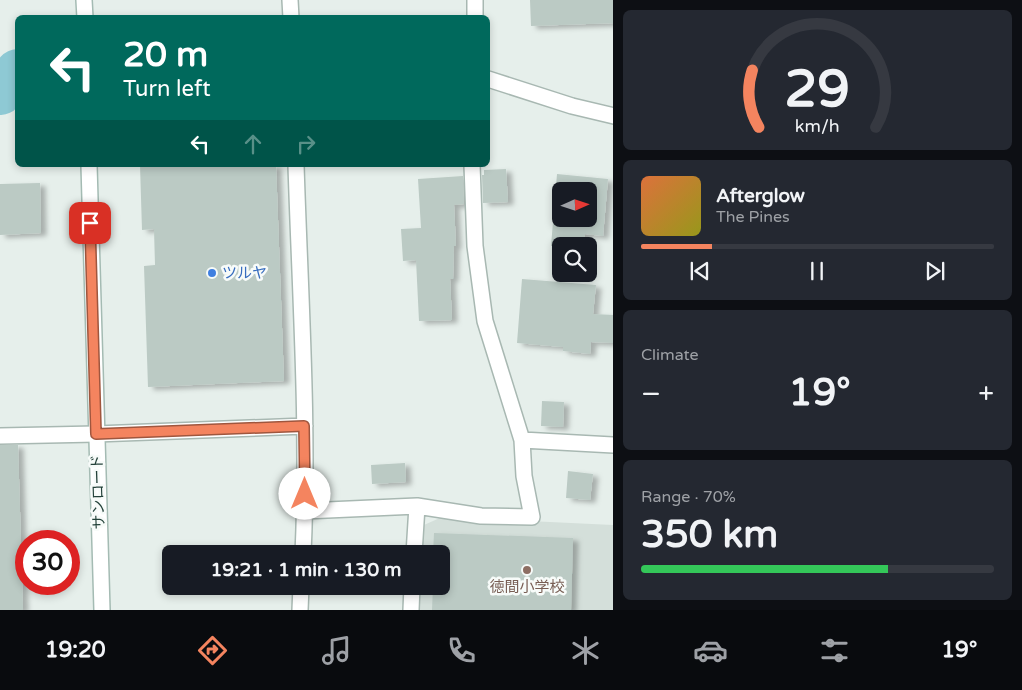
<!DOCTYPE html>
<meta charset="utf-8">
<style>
:root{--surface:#171b24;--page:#242831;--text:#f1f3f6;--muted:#9ea1a6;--line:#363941;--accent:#f4845f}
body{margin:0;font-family:"Varela Round","Noto Sans JP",sans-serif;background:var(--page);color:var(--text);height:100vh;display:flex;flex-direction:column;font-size:19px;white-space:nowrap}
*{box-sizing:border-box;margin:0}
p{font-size:16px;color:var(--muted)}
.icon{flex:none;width:28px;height:28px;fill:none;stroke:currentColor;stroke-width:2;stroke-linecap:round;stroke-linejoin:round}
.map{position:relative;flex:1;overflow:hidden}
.sheet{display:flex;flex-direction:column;gap:10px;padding:10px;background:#0d0f14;width:409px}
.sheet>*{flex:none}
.guide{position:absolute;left:15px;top:15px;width:475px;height:152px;border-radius:8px;box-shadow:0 2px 8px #0003;background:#00695c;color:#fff;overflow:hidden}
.needle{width:32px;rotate:87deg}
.controls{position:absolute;left:552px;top:182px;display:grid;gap:10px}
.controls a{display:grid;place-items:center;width:45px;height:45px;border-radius:8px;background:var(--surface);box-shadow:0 2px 8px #0003;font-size:25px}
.speed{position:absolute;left:15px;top:530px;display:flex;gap:10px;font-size:25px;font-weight:700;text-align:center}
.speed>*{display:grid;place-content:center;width:65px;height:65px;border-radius:50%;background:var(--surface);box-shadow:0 2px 8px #0003;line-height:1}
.speed .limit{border:8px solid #d22;background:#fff;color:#111}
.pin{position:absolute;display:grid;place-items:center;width:42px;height:42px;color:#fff;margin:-21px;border-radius:10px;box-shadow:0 2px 8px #0006}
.me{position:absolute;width:55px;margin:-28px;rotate:0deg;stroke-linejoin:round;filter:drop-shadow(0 0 4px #0008)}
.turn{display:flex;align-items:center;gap:18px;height:105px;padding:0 25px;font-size:22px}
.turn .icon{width:65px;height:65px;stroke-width:2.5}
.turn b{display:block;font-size:35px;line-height:42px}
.lanes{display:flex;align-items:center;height:48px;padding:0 25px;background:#0003;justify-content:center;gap:25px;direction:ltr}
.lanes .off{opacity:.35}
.big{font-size:38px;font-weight:800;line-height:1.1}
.sheet .tile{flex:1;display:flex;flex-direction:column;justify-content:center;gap:8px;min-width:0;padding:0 18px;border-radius:8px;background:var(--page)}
.sheet .dial{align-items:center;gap:0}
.dial svg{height:130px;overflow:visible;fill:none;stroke:var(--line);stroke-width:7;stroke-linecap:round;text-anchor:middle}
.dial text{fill:var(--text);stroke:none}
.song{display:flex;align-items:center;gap:15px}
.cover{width:60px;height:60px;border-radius:8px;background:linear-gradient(135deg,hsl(20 70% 55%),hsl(60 70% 35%))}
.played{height:5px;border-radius:2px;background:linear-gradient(90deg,var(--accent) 20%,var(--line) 20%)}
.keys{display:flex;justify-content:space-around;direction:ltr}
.heat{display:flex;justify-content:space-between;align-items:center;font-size:28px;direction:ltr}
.charge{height:8px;border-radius:4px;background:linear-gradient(90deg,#34c759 70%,var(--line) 0)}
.trip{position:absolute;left:162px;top:545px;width:288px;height:50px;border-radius:8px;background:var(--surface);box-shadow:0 2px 8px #0003;font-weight:800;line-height:50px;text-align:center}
.tabs{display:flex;height:80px;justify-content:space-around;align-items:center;background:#090b0e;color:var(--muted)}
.tabs .icon{width:35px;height:35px}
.tabs .active{color:var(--accent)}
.tabs b{font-size:22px;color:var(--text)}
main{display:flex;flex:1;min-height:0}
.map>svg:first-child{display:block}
.built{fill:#d4dfda}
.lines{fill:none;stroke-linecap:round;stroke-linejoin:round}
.river{stroke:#8ec9d4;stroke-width:46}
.building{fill:#bbcac4;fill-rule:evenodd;filter:url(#shadow)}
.street-casing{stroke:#a8b8b2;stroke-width:18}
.secondary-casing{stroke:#a4bbb3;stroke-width:18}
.street{stroke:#fff;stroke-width:15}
.secondary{stroke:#fff;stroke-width:15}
.route-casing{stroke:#9f563e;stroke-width:12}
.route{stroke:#f4845f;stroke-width:9}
.shop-dot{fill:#3f7fe0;stroke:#f7fbf9;stroke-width:2}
.education-dot{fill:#8d6e63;stroke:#f7fbf9;stroke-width:2}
.labels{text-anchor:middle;stroke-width:5;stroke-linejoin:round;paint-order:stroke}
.shop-label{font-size:15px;fill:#366cbe;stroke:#f7fbf9;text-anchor:start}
.street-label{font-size:15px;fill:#24423a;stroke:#f7fbf9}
.education-label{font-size:15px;fill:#785e54;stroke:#f7fbf9}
</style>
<main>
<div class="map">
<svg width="614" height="610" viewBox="0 0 614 610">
<defs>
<filter id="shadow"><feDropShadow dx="5.5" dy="3" stdDeviation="2.5" flood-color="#0004"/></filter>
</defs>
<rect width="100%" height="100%" fill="#e6efeb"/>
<path class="built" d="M442,517L613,525V610H415L416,586H441V554H418V539L424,525Z"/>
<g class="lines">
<path class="river" d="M0,92L18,72"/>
</g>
<path class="building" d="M530,0H614V23L531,26Z
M140,165H276L284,381L148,387L144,266L155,265L154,229L142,230Z
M506,169L508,202L483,203L482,175H484V170Z
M557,174L608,179L603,236L585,234L584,246H551ZM561,191H589V219H561Z
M463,176L464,204L454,205L456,246H454L453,279H450L452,320L419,321L416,260L403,261L401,229L421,228L418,179Z
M40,183L41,233L0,235V184Z
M522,279L596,285L593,314L614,315V343L591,342L590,354L563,351V347L517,343Z
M542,401L564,402L563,427L541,426Z
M0,445H18L23,610H0Z
M405,463L406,482L372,484L371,465Z
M568,471L593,474L590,500L566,498Z
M434,533L573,538L571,610H432L433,586H441V554H433Z"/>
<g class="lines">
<g class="street-casing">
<path id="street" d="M290,0L291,18
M475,18V0
M488,79L572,106L614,116
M296,165C300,294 309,424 303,554
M0,436L96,434L305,426
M522,440L614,445
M305,511L417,506L481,516L532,517L524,476L522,440L485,321L475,246L472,165
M414,554L417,506
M300,610L301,586
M411,610L412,586"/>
</g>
<g class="secondary-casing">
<path id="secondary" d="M84,0L85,18
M89,165L102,610"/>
</g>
<use href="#street" class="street"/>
<use href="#secondary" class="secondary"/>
</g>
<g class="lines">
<g class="route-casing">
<path id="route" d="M90,223L96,434L304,426L305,494"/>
</g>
<use href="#route" class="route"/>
</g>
<circle class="shop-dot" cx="212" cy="273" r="5"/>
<circle class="education-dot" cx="527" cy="570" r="5"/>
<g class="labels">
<g class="shop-label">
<text x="222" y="278">ツルヤ</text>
</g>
<g class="street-label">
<text transform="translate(98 492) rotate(-92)" y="5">サンロード</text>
</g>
<g class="education-label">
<text x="527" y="592">徳間小学校</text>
</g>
</g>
</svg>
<div class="controls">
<a><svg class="needle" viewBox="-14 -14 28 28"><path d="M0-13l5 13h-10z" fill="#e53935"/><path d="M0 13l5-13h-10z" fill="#9ea1a6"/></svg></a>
<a><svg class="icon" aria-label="search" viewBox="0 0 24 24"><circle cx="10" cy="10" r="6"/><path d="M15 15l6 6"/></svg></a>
</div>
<div class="speed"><div class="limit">30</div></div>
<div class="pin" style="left:90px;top:223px;background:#d93025"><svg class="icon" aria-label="arrive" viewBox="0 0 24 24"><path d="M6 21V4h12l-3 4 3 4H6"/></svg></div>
<svg class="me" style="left:305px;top:494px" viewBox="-20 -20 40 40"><circle r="19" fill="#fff"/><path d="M0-13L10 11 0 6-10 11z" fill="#f4845f"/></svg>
<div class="trip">19:21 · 1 min · 130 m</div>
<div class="guide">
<div class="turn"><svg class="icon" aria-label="left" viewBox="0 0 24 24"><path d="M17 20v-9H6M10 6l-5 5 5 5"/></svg><div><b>20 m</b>Turn left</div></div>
<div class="lanes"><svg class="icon" aria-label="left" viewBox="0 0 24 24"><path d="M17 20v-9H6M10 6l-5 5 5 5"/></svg><svg class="icon off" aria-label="ahead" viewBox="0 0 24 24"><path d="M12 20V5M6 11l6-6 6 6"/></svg><svg class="icon off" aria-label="right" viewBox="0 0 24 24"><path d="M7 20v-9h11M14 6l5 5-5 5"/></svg></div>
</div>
</div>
<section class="sheet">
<div class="tile dial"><svg viewBox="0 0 100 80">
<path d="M14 69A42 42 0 1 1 86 69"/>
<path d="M14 69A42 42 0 0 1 10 34" stroke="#f4845f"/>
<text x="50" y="56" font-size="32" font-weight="700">29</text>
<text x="50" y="72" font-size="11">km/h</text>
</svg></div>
<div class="tile">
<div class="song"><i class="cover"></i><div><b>Afterglow</b><p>The Pines</p></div></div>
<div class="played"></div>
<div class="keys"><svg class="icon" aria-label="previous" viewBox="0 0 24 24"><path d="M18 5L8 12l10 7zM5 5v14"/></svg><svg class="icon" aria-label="pause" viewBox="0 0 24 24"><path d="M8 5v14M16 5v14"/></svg><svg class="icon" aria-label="next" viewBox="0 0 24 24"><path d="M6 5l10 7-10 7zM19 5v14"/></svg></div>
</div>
<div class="tile"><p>Climate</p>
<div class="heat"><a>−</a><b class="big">19°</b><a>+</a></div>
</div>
<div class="tile"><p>Range · 70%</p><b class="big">350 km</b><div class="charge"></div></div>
</section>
</main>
<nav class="tabs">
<b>19:20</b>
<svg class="icon active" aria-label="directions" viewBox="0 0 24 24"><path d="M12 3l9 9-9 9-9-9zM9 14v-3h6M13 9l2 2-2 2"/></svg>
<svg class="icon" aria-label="music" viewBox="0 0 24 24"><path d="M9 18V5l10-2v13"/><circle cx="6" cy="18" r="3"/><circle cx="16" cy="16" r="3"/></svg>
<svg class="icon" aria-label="phone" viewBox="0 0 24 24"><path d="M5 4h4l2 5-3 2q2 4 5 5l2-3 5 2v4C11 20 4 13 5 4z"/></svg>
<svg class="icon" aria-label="climate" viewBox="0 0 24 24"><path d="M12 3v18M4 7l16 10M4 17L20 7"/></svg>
<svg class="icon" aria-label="car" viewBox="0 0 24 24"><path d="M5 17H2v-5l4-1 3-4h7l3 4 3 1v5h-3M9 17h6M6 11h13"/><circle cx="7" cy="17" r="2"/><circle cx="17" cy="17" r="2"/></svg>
<svg class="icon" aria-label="filters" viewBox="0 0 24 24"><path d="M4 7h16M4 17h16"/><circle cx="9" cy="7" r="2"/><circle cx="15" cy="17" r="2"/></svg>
<b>19°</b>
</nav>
